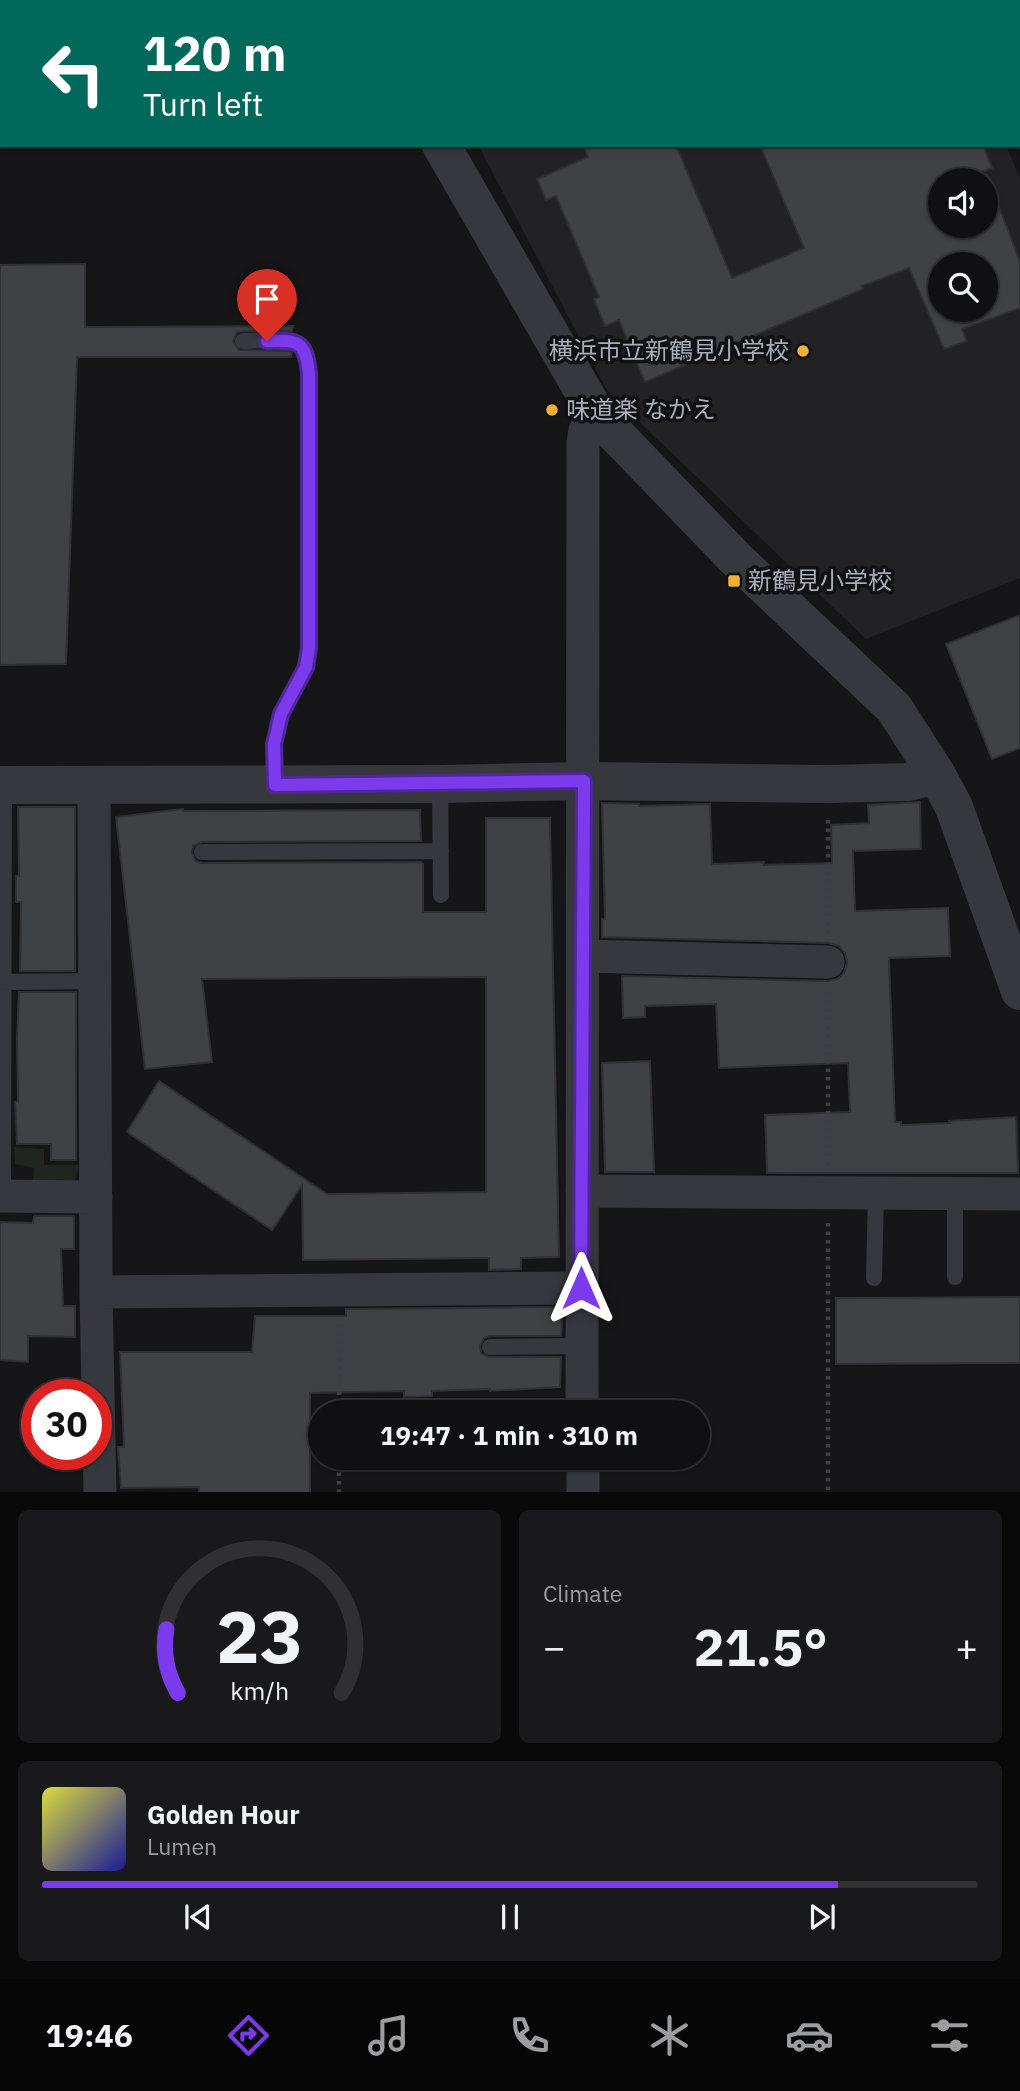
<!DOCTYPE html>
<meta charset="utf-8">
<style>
:root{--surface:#101012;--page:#19191b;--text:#f1f3f6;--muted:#9c9d9f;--line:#303032;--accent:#7c3aed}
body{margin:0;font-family:"IBM Plex Sans","Noto Sans JP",sans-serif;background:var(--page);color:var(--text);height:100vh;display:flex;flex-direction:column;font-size:26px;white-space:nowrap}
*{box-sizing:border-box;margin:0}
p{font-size:23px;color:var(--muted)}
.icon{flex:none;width:38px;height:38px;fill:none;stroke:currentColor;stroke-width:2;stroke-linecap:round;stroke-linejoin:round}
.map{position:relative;height:1492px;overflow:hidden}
.details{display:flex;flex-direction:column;gap:18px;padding:18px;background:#09090a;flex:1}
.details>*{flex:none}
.top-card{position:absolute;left:0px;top:0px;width:1020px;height:147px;box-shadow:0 2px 5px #0004,0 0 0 2px var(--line);background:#00695c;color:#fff;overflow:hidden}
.controls{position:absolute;left:928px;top:168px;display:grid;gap:14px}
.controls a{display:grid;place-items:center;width:70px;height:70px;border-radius:50%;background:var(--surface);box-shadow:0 2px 5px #0004,0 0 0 2px var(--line);font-size:35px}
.speed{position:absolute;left:21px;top:1379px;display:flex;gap:14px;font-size:35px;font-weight:700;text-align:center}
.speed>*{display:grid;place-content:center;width:91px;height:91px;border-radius:50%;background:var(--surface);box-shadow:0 2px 5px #0004,0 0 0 2px var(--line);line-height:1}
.speed .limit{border:10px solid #d22;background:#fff;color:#111}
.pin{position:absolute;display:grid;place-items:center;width:60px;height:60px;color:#fff;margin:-72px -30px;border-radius:50% 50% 50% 0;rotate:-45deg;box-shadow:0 0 7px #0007}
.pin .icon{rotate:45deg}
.me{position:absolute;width:77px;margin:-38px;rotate:0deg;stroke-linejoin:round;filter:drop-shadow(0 0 5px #0008)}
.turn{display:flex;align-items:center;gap:24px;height:147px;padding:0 28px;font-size:32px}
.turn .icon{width:91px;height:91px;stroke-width:2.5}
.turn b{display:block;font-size:49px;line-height:60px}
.big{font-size:52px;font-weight:700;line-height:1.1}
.details .widget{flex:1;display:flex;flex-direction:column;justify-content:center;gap:10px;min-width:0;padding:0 24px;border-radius:10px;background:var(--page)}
.details .dial{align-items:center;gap:0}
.dial svg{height:182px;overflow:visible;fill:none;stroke:var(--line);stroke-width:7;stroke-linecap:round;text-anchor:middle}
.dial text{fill:var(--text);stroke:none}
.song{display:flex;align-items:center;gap:21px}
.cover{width:84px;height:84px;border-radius:10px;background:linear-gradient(135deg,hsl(60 70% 55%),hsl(240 70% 35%))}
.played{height:7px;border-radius:4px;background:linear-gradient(90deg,var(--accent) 85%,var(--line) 85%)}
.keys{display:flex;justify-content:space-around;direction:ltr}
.heat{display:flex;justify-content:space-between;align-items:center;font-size:38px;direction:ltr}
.details .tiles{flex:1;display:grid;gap:18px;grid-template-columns:1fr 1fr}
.widget:last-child{grid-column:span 2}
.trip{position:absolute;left:308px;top:1400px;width:402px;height:70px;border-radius:35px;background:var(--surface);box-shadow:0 2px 5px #0004,0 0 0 2px var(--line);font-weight:700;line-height:70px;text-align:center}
.dock{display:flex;height:112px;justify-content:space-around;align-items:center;background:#060607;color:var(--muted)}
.dock .icon{width:49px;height:49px}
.dock .active{color:var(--accent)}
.dock b{font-size:32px;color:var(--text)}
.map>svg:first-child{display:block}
.built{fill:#222225;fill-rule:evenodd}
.green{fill:#1e261f}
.building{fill:#404145;stroke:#303034;stroke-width:2;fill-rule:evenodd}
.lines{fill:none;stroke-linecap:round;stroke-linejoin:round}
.path{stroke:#3d3f44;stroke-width:4.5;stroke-dasharray:3.5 5;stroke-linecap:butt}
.service{stroke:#37383d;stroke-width:16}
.minor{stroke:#37383d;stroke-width:33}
.tertiary{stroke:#37383d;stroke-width:38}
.rail{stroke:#4a4c52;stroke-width:5;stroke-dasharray:9 7;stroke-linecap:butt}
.route-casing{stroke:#51269a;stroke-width:18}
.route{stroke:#7c3aed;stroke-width:12}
.poi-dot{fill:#f2b134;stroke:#111113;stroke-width:2.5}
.labels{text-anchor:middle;stroke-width:7;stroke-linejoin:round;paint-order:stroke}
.poi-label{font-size:24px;fill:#a8adb8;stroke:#111113;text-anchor:start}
</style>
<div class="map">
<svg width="1020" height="1493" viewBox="0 0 1020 1493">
<rect width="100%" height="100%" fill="#161618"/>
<path class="built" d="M606,0H947V2H603Z
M478,145H1006L1020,179V578L866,639L608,392ZM940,180H985V226H940ZM940,264H985V310H940Z"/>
<path class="green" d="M14,1147L44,1149V1165H79L74,1185L33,1183L34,1168L15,1164Z"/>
<path class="building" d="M583,145H676L732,278L804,248L760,145H983L992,168L960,180H940V226H985V176L987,175L1020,262V308L962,329L967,341L944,349L909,268L862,286L863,289L645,382L619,320L605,326L594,299L599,297L556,196L546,200L537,179L588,157ZM940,264H985V310H940Z
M85,264V327L293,326L292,331H242L237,332L233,341L239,350L288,351L292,352L291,357H77L66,664L0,665V265Z
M1020,615V748L992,759L946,644Z
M920,802L921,849L853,851L855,911L948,908L950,956L889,958L895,1122H901V1125L950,1123L949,1121L1016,1117L1018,1173H767L765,1115L850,1112L848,1063L719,1068L716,1004L645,1006V1017L623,1018L622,976L828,981L837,979L844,973L847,963L845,953L839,946L828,943L602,937V919H605L602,803L639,804V806L710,804L712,864L764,862V865L832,863L831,825L869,823L868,805Z
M18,807H75V971H20L21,902H16V876H19Z
M183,809V811L420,810L421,841L202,842L193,846L192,853L196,861L202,863L421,862L423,864V912H486V818H550L559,1257L521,1258V1269L489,1270V1258L303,1260L302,1185L272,1230L127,1132L159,1081L327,1194L486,1192V977L202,979L212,1062L145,1069L116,817Z
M19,992H76V1160H51V1144H17L15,1102L18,1101L17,1038Z
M650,1061L654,1172H605L602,1063Z
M34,1216H74V1249H61L63,1306H75V1337L28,1336V1362L0,1360V1222L33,1223Z
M1020,1297V1363L836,1364V1298Z
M563,1307L561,1336H490L484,1338L480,1346L481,1353L489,1357H561L560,1387L490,1391V1389L432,1391V1396L404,1397V1391L310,1393V1493H199V1487L121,1488L118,1447H124L120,1352H252L255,1316H346V1309Z"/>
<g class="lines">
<path class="path" d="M922,0V2
M936,0L937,2
M532,2V0
M1018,58H1020
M828,934V817
M828,992V1165
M828,1223V1493
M339,1412L340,1319
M339,1493V1458"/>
<path class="service" d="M305,0L306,2
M138,2V0
M574,2L578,0
M243,341C256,341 291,337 301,345C308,352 308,363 309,373V648L306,667L281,714L274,744L275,785
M440,784L441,895
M202,852L441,851
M0,982L95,981
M955,1193V1277
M3,1196L4,785
M874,1278L876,1195
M490,1347L582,1346"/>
<path class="minor" d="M94,785L96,1292L100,1493
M584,956L828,962
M582,1191L1020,1194
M0,1196L96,1197
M96,1292L581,1288
M582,1412L583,443L585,430L597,415
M583,1458V1493"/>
<path class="tertiary" d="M360,0L361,2
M441,145L597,415L736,559L894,708L937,775L954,807L1020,991
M0,785L440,784L584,781L828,784L908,782L937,775"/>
<path class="rail" d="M971,0L972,2
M986,0L987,2
M1018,6L1020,10
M1018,78L1020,81
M1018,113L1020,116"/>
</g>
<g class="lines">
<g class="route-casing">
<path id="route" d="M267,341C298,340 305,340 309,373V648L306,667L281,714L274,744L275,785L584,781L581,1288"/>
</g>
<use href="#route" class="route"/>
</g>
<g class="poi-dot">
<circle cx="803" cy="351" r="7"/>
<circle cx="552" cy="410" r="7"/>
<rect x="727" y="574" width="14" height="14" rx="3.5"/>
</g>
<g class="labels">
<g class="poi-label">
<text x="789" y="359" text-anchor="end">横浜市立新鶴見小学校</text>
<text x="566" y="418">味道楽 なかえ</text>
<text x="748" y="589">新鶴見小学校</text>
</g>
</g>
</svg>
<div class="controls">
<a><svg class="icon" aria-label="sound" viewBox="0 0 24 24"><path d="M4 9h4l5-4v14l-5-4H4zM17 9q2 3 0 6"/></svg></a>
<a><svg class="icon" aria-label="search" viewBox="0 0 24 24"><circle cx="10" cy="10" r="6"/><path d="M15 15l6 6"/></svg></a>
</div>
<div class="speed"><div class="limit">30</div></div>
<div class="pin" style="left:267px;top:341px;background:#d93025"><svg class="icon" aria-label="arrive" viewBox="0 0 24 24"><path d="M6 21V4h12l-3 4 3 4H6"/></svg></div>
<svg class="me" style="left:581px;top:1288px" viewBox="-20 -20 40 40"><path d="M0-17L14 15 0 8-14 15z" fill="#7c3aed" stroke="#fff" stroke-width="4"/></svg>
<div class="trip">19:47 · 1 min · 310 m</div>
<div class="top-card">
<div class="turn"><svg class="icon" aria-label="left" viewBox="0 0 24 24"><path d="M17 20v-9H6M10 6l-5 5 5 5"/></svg><div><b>120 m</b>Turn left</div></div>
</div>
</div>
<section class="details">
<div class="tiles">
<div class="widget dial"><svg viewBox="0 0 100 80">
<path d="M14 69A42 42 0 1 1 86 69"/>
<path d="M14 69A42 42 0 0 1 9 41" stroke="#7c3aed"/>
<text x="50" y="56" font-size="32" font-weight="700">23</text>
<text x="50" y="72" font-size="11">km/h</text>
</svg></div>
<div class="widget"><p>Climate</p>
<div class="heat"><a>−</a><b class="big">21.5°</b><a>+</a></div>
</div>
<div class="widget">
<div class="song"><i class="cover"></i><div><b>Golden Hour</b><p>Lumen</p></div></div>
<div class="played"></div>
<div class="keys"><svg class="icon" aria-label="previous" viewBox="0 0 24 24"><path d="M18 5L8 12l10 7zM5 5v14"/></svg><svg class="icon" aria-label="pause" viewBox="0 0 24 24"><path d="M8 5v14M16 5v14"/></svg><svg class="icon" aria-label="next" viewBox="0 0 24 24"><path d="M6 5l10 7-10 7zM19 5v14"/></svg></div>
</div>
</div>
</section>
<nav class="dock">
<b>19:46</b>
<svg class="icon active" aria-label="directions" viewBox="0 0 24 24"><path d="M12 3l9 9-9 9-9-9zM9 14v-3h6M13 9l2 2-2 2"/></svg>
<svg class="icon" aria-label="music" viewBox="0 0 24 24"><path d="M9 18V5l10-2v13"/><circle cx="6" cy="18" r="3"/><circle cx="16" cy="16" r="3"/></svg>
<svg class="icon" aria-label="phone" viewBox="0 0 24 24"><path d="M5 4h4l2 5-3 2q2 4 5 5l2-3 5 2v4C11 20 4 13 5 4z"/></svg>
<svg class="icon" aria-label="climate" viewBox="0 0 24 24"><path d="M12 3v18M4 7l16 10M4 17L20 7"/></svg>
<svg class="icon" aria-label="car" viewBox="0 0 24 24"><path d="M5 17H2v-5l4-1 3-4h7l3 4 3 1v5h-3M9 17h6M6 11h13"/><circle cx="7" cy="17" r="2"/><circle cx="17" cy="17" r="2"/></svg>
<svg class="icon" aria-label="filters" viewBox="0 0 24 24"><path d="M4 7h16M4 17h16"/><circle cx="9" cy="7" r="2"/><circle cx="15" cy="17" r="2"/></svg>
</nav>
